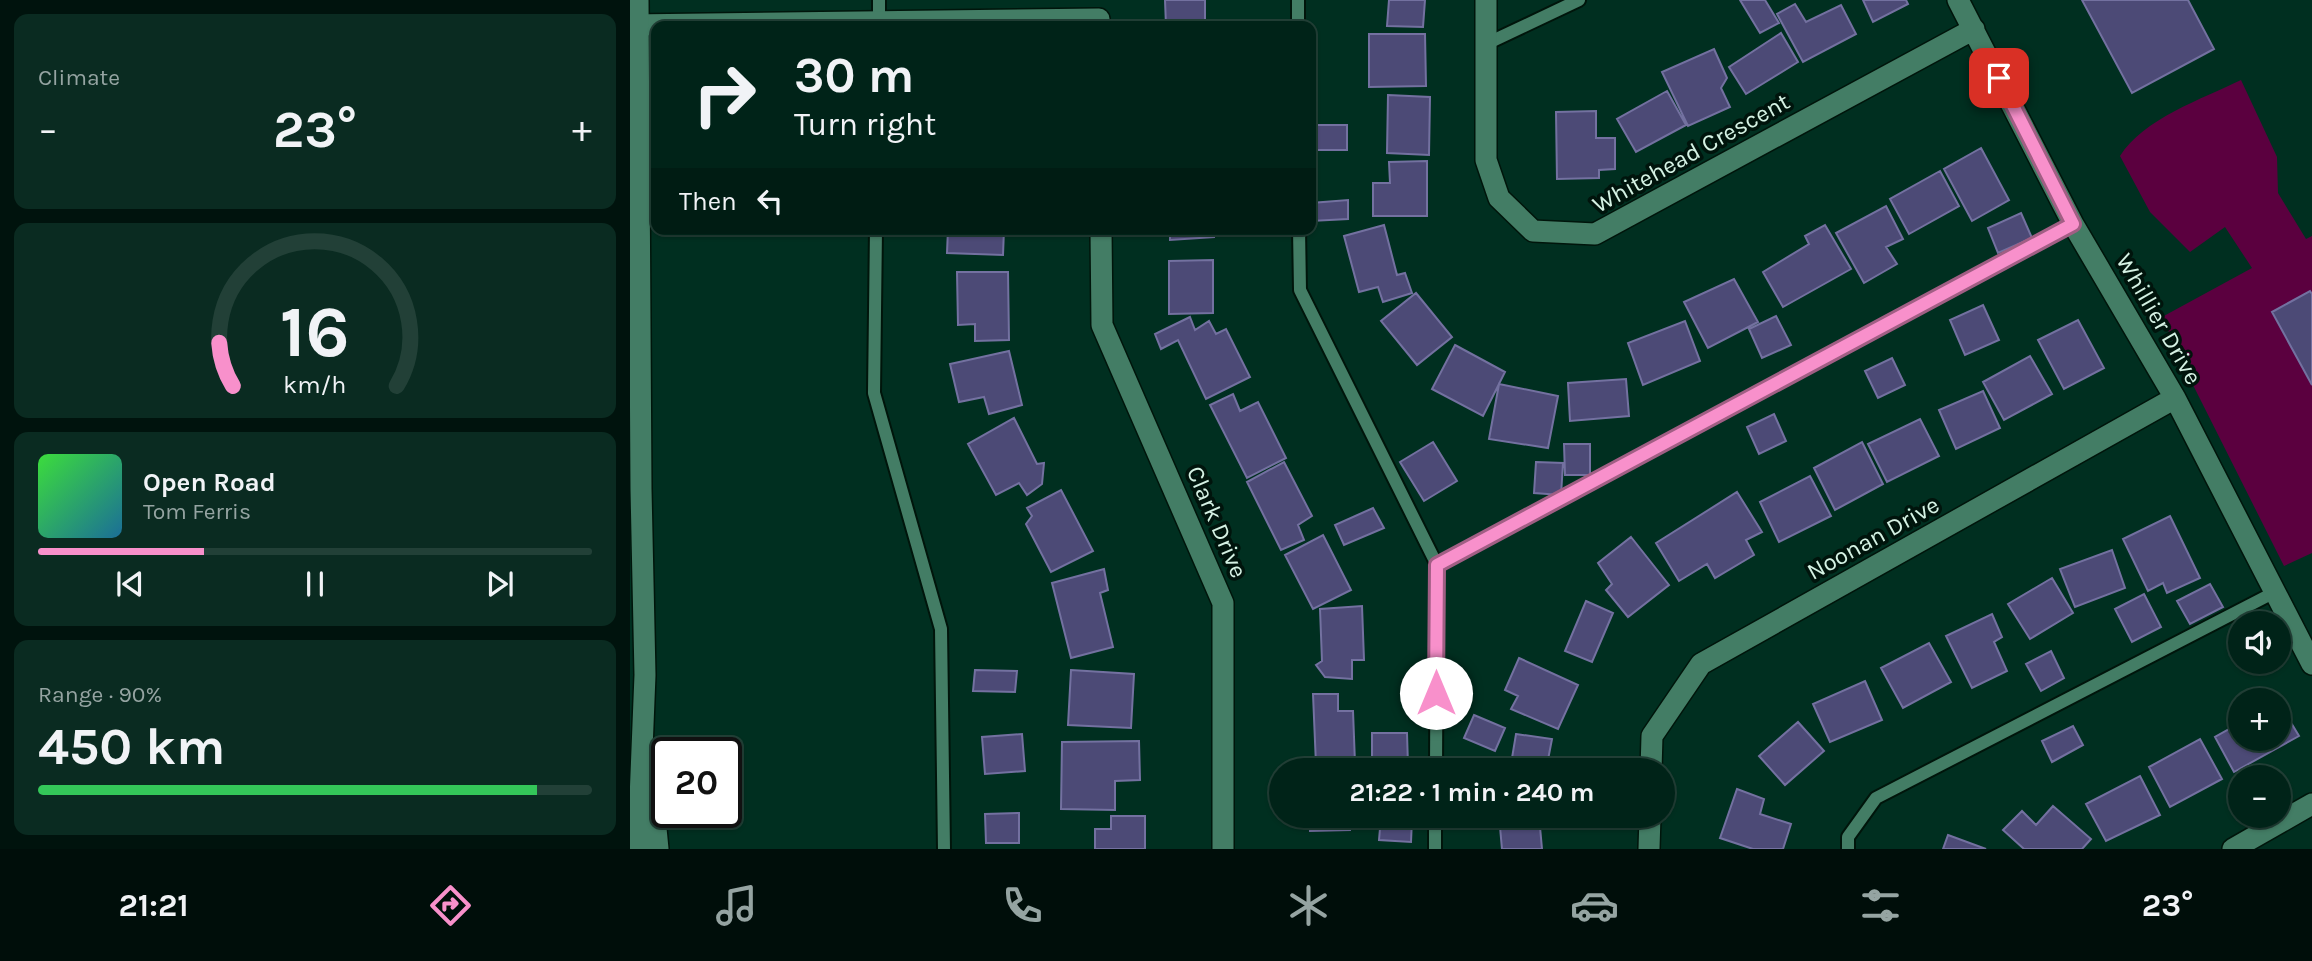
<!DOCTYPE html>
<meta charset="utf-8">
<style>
:root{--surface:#002318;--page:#0a2b21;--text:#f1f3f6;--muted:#95a4a2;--line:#224037;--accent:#f890cb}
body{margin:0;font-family:Karla,sans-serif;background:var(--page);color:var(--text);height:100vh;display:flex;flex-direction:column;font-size:26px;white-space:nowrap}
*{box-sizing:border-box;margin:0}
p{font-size:23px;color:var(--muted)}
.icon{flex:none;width:38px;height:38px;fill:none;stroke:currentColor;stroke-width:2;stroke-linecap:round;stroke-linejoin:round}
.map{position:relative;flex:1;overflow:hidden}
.drawer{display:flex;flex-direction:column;gap:14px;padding:14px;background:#00130d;width:630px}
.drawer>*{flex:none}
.guide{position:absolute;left:21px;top:21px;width:665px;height:214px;border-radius:14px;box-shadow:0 2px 5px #0004,0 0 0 2px var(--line);background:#002318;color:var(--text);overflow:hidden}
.buttons{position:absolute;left:1598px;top:611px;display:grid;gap:14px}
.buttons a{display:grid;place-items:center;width:63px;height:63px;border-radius:50%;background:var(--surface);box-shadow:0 2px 5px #0004,0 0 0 2px var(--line);font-size:35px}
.speed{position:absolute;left:21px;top:737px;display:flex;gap:14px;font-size:35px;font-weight:700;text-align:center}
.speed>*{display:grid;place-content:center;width:91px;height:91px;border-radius:50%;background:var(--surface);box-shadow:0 2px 5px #0004,0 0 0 2px var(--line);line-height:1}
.speed .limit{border:4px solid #111;border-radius:10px;background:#fff;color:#111}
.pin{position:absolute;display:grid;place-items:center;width:60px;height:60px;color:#fff;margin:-30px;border-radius:14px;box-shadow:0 4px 10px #0006}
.me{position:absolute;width:77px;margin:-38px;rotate:0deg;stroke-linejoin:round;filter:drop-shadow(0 0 5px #0008)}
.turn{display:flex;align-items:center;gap:24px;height:147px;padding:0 28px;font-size:32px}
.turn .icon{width:91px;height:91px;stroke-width:2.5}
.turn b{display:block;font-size:49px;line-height:60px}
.then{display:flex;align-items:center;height:66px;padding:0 28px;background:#0003;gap:14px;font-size:26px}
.big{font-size:52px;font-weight:700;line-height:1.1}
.drawer .card{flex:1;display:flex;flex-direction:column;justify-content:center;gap:10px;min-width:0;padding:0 24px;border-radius:14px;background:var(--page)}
.drawer .dial{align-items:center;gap:0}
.dial svg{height:182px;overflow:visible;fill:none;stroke:var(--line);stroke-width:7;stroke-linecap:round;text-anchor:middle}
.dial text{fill:var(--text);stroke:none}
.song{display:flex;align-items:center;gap:21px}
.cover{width:84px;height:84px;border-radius:10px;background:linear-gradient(135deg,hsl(120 70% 55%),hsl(200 70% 35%))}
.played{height:7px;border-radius:4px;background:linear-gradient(90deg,var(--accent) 30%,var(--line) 30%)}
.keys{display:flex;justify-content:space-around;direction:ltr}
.heat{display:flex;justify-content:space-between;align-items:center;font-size:38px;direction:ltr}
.charge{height:10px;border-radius:5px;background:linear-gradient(90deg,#34c759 90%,var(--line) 0)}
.trip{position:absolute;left:639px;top:758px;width:406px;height:70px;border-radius:35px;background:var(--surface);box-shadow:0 2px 5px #0004,0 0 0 2px var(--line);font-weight:700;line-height:70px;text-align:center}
.tabs{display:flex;height:112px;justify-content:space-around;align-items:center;background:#000e0a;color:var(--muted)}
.tabs .icon{width:49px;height:49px}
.tabs .on{color:var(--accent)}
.tabs b{font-size:32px;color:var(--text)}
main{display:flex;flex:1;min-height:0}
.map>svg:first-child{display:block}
.green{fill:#5b003f}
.building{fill:#4c4a76;stroke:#7371a0;stroke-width:2}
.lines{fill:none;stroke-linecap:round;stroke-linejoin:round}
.lane-casing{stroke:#00150b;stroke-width:16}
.street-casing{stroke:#00150b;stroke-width:24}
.secondary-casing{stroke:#00150b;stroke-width:24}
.lane{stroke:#437d65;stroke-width:12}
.street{stroke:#437d65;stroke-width:21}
.secondary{stroke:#437d65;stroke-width:21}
.route-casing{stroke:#a15e84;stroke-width:18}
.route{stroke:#f890cb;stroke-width:12}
.labels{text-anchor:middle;stroke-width:7;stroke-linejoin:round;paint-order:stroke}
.street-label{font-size:24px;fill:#d5f2e4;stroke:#00140c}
</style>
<main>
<section class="drawer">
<div class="card"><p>Climate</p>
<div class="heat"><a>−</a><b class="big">23°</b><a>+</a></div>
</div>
<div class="card dial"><svg viewBox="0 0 100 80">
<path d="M14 69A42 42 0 1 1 86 69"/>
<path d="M14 69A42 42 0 0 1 8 50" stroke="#f890cb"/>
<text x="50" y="56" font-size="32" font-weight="700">16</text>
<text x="50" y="72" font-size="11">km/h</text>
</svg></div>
<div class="card">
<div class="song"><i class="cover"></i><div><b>Open Road</b><p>Tom Ferris</p></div></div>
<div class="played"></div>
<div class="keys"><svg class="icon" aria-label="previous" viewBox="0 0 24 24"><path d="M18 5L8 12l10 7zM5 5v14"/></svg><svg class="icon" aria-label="pause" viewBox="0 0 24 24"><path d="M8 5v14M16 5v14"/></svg><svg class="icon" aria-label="next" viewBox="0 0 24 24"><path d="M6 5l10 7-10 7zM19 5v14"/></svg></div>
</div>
<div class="card"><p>Range · 90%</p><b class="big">450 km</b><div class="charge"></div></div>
</section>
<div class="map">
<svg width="1682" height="849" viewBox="0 0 1682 849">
<rect width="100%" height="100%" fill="#002f20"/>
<path class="green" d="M1611,80L1647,157L1648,193L1676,239L1682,236V553L1654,566L1562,383L1532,317L1622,268L1595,227L1560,252L1520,212L1490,156C1513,119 1572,99 1611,80Z"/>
<path class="building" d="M535,0H575V26H536Z
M759,0H795L793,27L757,26Z
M1110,0H1135L1149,23L1130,33Z
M1233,0H1276L1278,4L1243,22Z
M1452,0H1558L1584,49L1502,93Z
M1165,4L1176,22L1211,5L1226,34L1173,62L1147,14Z
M1151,33L1168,62L1116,94L1099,67Z
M739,34H795L796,86L739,87Z
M1084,49L1097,78L1091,88L1100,107L1058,126L1032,72Z
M1037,91L1056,125L1006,152L987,119Z
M758,95L800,97L799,155L757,153Z
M966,111V138H985V169L969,170V178L927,179L926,112Z
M683,125H717V150H684Z
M1351,148L1379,200L1342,221L1314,169Z
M797,161V216H743V183H760L759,162Z
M1310,171L1329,206L1279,234L1260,199Z
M718,200V219L681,221V203Z
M1256,206L1273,239L1256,247L1267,264L1234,283L1206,233Z
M1391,213L1402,238L1368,253L1358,228Z
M754,225L767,275L775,273L782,293L753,302L748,287L729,292L714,236Z
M1195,225L1221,269L1153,307L1133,272L1179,244L1175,236Z
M318,229H374L373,255L317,253Z
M540,229H584V237L540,240Z
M583,260V313L539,314V261Z
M327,272H378L379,340L345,341V324L328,325Z
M1104,279L1128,322L1078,348L1054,302Z
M1680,291L1682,294V385L1642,312Z
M786,293L822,337L787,365L751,321Z
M1353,305L1369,340L1335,355L1320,320Z
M1146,316L1161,345L1132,358L1119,329Z
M560,317L565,330L579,321L586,334L596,329L620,377L576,399L548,340L531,349L525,334Z
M1448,320L1474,368L1434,389L1408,340Z
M1055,321L1070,361L1013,385L998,343Z
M825,345L875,372L853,416L802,389Z
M379,351L392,405L359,414L354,397L329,402L320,364Z
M1400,356L1422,394L1374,420L1353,382Z
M1262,358L1275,385L1248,398L1235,371Z
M996,379L999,416L940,421L938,383Z
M869,384L928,396L918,448L859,439Z
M1353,391L1370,428L1326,449L1309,410Z
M603,394L610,411L628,402L656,458L617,478L580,405Z
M1144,414L1156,441L1129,454L1117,427Z
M384,418L407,464L414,463L412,484L397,495L389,483L366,495L338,444Z
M1290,419L1309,456L1257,482L1238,444Z
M803,442L827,481L794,501L770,462Z
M1232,442L1253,484L1205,510L1184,468Z
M934,444H960V475H935Z
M654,462L682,516L668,525L674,540L651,550L617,482Z
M906,462L933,463L931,495L904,493Z
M1180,476L1201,516L1149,542L1130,502Z
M431,490L463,551L421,572L396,524L402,516L397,508Z
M1107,492L1132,532L1116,540L1124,555L1085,578L1077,564L1049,581L1026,543Z
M743,508L754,528L714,545L705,525Z
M1540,516L1570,578L1537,593L1533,583L1518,591L1493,539Z
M693,535L721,590L683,609L655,555Z
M1001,537L1039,585L998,617L976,590L982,584L968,563Z
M1482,550L1495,588L1445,607L1430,569Z
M474,569L478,590L470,593L483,647L441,658L422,583Z
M1422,578L1443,613L1400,639L1378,604Z
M1580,584L1593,607L1560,624L1547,601Z
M1514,594L1531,627L1502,642L1485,609Z
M956,601L983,613L962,662L935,651Z
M732,606L734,660H722V679L695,677L686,665L692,661L690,609Z
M1362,614L1372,637L1364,642L1377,671L1342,688L1316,636Z
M1299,643L1321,682L1273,708L1251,668Z
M1421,651L1434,678L1411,691L1396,664Z
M889,658L948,685L928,729L881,709L888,696L875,690Z
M345,670L387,671L385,692L343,691Z
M441,670L504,674L501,728L438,725Z
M1235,681L1252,720L1200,742L1183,704Z
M683,694H708V711H723L725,763L686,765Z
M1648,701L1669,736L1604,772L1585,737L1610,723V738H1648Z
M844,715L875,728L865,751L834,738Z
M1168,722L1194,751L1155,785L1129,756Z
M1443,726L1453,745L1422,762L1412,741Z
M742,733H777L778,766L742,767Z
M392,734L395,771L355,774L352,737Z
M886,734L922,739L916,770H880Z
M1570,739L1592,779L1540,807L1519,767Z
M509,741L510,780L485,781V810L431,809L432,742Z
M1510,776L1530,815L1476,841L1456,804Z
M1107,789L1134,799L1130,814L1161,824L1153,849H1123L1090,838Z
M1423,806L1461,839L1452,849H1394L1373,830L1392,811L1406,825Z
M389,813V843H356L355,814Z
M481,816H515V849H465V829H481Z
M680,816H720V830L680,831Z
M869,816H909L912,849H872Z
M751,817L782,819L781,842L749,840Z
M1318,835L1356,849H1313Z"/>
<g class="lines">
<g class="lane-casing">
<path id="lane" d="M668,0V26
M249,26V0
M856,44L949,0
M246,229L244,393L311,629L314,849
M669,229L670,290L807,565L806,770
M807,565L1443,224
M805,849V816
M1218,849V837L1246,798L1645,592"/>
</g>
<g class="street-casing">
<path id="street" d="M856,0V160L869,198L903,231L965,234L1344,29
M1328,0L1443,224L1545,398L1682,664
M0,25L469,19
M471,229L472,325L593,603V849
M1021,770L1022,736L1071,664L1545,398
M1019,849L1020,816
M1603,849L1682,804"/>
</g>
<g class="secondary-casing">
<path id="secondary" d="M8,0L11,489L15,675L8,849
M22,787L28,849"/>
</g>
<use href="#lane" class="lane"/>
<use href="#street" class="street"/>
<use href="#secondary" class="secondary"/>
</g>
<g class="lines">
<g class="route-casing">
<path id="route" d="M806,693L807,565L1443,224L1369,78"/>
</g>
<use href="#route" class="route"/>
</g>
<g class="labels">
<g class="street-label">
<text transform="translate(1061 153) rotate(-29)" y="8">Whitehead Crescent</text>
<text transform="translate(1529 319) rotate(60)" y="8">Whillier Drive</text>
<text transform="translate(587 522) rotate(67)" y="8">Clark Drive</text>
<text transform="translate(1243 538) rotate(-29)" y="8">Noonan Drive</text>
</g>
</g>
</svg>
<div class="buttons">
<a><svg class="icon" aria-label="sound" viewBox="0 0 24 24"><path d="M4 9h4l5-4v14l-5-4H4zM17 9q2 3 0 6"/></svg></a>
<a>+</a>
<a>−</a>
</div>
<div class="speed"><div class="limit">20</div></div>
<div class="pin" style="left:1369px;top:78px;background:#d93025"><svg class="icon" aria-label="arrive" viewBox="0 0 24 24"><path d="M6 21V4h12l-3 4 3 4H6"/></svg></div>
<svg class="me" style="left:806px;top:693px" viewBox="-20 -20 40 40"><circle r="19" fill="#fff"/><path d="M0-13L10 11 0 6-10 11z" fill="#f890cb"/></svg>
<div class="trip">21:22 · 1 min · 240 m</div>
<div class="guide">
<div class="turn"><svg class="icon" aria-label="right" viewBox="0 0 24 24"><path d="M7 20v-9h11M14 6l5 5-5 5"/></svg><div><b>30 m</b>Turn right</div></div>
<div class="then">Then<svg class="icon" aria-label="left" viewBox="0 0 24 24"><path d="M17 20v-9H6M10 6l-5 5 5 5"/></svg></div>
</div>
</div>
</main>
<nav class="tabs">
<b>21:21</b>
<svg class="icon on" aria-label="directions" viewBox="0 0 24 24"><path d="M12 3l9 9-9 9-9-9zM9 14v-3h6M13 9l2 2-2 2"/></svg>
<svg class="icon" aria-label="music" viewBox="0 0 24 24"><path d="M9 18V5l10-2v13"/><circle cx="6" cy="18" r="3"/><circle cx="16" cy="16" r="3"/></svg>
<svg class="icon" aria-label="phone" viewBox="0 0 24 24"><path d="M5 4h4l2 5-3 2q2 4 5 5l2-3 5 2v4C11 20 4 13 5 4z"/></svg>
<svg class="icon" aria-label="climate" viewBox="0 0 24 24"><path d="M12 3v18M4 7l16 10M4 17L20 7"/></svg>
<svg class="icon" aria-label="car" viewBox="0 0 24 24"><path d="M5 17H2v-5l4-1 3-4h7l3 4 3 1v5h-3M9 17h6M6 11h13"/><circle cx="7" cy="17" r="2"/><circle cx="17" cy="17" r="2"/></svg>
<svg class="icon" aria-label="filters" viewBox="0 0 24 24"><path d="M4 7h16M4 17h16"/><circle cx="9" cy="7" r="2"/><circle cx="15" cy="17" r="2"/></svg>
<b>23°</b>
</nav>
